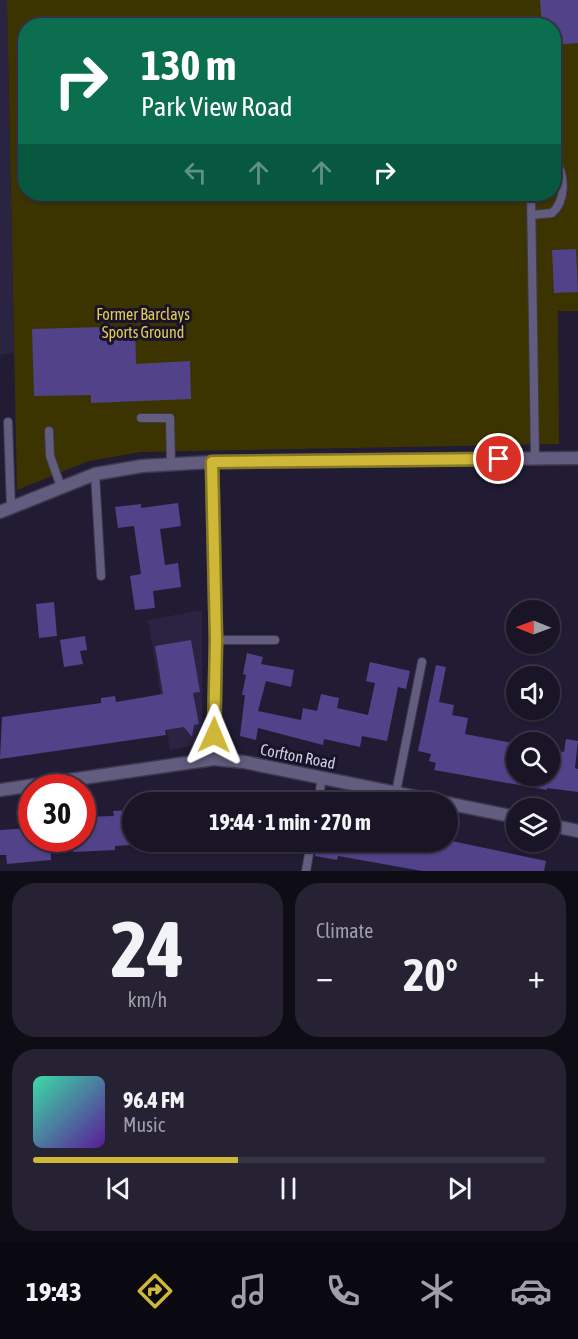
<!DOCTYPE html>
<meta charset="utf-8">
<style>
:root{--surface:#191527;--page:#262233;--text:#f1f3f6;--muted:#9f9fa7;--line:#373444;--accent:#cfb837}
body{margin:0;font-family:"Asap Condensed",sans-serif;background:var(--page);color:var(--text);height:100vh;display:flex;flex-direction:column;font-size:22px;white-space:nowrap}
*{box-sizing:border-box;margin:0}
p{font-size:20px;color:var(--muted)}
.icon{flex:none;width:33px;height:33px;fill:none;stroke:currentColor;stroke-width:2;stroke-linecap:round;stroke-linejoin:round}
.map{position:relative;height:871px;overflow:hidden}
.sheet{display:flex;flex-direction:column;gap:12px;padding:12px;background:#0e0c15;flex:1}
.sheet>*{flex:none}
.top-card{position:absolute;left:18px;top:18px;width:543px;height:183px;border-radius:24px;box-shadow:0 2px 4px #0004,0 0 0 2px var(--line);background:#0b6e4f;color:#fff;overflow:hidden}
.needle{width:39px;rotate:271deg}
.controls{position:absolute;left:506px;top:600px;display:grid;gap:12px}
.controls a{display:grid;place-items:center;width:54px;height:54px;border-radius:50%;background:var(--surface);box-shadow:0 2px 4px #0004,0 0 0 2px var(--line);font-size:30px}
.speed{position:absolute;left:18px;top:774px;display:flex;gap:12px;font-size:30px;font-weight:700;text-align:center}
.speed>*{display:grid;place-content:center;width:78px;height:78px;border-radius:50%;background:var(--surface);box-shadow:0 2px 4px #0004,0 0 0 2px var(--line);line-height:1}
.speed .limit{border:9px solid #d22;background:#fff;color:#111}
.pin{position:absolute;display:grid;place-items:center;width:51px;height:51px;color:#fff;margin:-26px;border:3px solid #fff;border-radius:50%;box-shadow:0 2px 6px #0007}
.me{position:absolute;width:66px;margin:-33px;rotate:1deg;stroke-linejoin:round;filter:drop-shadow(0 0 4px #0008)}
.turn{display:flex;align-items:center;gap:21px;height:126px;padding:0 24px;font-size:27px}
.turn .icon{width:78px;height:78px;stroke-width:2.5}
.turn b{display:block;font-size:42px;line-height:51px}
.lanes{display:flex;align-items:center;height:57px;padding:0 24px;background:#0003;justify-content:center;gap:30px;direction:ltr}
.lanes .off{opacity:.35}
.big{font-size:45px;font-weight:700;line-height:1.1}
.sheet .card{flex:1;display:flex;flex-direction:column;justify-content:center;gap:9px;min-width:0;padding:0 21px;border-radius:24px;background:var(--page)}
.sheet .dial{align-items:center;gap:0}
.dial b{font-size:78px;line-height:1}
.song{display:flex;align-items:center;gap:18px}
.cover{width:72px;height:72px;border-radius:9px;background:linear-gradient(135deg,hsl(160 70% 55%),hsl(270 70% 35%))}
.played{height:6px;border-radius:3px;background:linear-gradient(90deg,var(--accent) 40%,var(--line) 40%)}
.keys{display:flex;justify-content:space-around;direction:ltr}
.heat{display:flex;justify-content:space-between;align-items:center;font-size:33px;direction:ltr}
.sheet .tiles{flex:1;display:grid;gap:12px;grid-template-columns:1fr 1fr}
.card:last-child{grid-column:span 2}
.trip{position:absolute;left:122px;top:792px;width:336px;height:60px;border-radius:30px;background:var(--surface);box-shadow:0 2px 4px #0004,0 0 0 2px var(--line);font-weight:700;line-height:60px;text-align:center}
.tabs{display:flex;height:96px;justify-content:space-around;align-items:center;background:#0a0810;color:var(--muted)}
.tabs .icon{width:42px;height:42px}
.tabs .on{color:var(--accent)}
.tabs b{font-size:27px;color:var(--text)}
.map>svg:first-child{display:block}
.built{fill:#2a2442}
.green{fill:#3c3400;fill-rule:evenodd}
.building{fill:#524289}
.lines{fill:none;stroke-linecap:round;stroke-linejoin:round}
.service-casing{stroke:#3d394f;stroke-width:10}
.minor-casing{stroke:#3d394f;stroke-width:15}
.service{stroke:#625d7e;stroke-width:8}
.minor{stroke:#625d7e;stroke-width:12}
.route-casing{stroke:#877824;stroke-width:15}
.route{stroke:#cfb837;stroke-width:10}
.labels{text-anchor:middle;stroke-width:6;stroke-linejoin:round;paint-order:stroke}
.park-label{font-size:16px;fill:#e2cc4e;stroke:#18132a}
.street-label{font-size:16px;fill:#d1cfdf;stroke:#18132a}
</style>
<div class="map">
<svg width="578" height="871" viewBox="0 0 578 871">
<rect width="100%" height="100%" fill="#211c34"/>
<path class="built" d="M0,0H7L14,352L0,355Z
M202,610V744L170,750L148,620Z"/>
<path class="green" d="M7,0H578V311H558L559,444L141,452L89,461L17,490ZM26,26H554V194H26Z"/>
<path class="building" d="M540,0H578V43L554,45V26H542Z
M576,249L578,292L554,293L552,250Z
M135,326L136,364L190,361L191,399L91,403V395L34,396L32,329Z
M178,503L181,526L160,529L165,565L178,563L181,587L153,591L155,608L135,610L130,576L141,574L134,526L118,528L115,507L141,504V508Z
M54,602L57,636L39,638L36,604Z
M85,636L87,650L80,651L83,664L64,667L60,640Z
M191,640L200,692L193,693L199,724L194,725L192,737L184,727L165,730L166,735L0,759L2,717L101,703V698L115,696L116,702L163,694L155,646Z
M247,653L263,657L261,664L294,670L291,687L266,681L258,711L301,720L303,708L317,711L321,694L339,698L337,708L368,715L375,683L366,681L370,662L410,671L406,689L398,687L387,741L362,736L360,747L324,739L323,745L258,728L256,740L240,736L245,695H242L246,675L243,674Z
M436,665L446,667L439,702L454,705L452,715L468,718L465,734L513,743L516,776H549V750L564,752L566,739L578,741L575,768L578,769V792L547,788V790L434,770L436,763L429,761L431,754L418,751Z
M132,810V845L115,846V850L73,852L72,838H85L84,817L114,816L113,811Z
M32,828V838H50L51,860L7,864L6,855H0V830Z
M447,840L546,861L544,871H422L338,856L337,860L315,856L317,842Z"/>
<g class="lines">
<g class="service-casing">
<path id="service" d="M531,194L535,459
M532,215L552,213C566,201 566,173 554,160
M141,418H170L171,465
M8,422L11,509
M49,431L50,456L61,487
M95,474L101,576
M216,640H275
M396,792L422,662
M318,802L322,777
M306,871L311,842"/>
</g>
<g class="minor-casing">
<path id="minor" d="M212,462L216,640L214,759
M0,512L95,474L142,466L212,462L578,458
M0,790L214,759L244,762L516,817
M549,825L578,831"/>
</g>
<use href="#service" class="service"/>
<use href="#minor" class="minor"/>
</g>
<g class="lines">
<g class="route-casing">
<path id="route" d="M214,735L216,640L212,462L499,459"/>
</g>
<use href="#route" class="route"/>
</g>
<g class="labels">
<g class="park-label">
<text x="143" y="320">Former Barclays<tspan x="143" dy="18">Sports Ground</tspan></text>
</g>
<g class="street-label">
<text transform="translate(298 756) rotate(11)" y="6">Corfton Road</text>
</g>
</g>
</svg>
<div class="controls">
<a><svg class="needle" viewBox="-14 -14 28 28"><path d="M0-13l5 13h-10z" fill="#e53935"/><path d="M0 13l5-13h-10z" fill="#9f9fa7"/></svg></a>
<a><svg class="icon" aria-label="sound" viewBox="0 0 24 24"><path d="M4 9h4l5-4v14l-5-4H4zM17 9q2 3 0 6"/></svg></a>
<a><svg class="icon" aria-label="search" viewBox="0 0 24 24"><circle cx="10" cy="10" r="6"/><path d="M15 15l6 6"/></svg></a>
<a><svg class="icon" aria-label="layers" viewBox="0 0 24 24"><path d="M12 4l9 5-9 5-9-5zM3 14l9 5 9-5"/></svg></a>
</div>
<div class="speed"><div class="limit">30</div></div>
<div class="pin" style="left:499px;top:459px;background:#d93025"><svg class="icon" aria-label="arrive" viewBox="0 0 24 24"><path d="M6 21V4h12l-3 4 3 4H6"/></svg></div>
<svg class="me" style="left:214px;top:735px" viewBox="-20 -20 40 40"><path d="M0-17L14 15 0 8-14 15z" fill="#cfb837" stroke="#fff" stroke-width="4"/></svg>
<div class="trip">19:44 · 1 min · 270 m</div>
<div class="top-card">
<div class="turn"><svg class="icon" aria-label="right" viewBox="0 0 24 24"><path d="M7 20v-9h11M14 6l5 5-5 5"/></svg><div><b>130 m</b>Park View Road</div></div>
<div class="lanes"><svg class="icon off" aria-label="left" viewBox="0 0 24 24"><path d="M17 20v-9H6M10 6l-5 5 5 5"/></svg><svg class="icon off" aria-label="ahead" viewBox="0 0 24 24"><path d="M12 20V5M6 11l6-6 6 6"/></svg><svg class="icon off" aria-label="ahead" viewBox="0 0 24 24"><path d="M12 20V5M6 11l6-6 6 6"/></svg><svg class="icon" aria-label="right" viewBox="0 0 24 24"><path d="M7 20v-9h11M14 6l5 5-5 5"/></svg></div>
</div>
</div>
<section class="sheet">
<div class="tiles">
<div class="card dial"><b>24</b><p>km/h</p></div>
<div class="card"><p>Climate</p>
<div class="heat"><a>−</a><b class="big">20°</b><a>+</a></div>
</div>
<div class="card">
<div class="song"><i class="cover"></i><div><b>96.4 FM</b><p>Music</p></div></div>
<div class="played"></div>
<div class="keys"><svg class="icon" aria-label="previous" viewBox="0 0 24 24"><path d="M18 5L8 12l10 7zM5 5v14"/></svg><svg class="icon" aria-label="pause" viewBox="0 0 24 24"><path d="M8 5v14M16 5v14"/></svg><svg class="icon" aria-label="next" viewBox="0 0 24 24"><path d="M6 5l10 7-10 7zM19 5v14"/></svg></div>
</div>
</div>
</section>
<nav class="tabs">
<b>19:43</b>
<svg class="icon on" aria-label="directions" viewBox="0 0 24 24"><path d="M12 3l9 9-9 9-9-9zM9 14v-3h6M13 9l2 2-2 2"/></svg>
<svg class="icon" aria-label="music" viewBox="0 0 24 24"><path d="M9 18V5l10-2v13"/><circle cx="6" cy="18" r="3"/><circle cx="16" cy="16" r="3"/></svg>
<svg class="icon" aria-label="phone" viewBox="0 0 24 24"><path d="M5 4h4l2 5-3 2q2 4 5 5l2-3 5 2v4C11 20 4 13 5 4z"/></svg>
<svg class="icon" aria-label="climate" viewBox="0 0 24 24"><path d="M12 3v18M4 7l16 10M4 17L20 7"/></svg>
<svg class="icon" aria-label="car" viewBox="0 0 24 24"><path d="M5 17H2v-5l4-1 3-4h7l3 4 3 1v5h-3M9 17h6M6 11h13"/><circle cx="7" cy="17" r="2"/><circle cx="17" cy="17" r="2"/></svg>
</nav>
